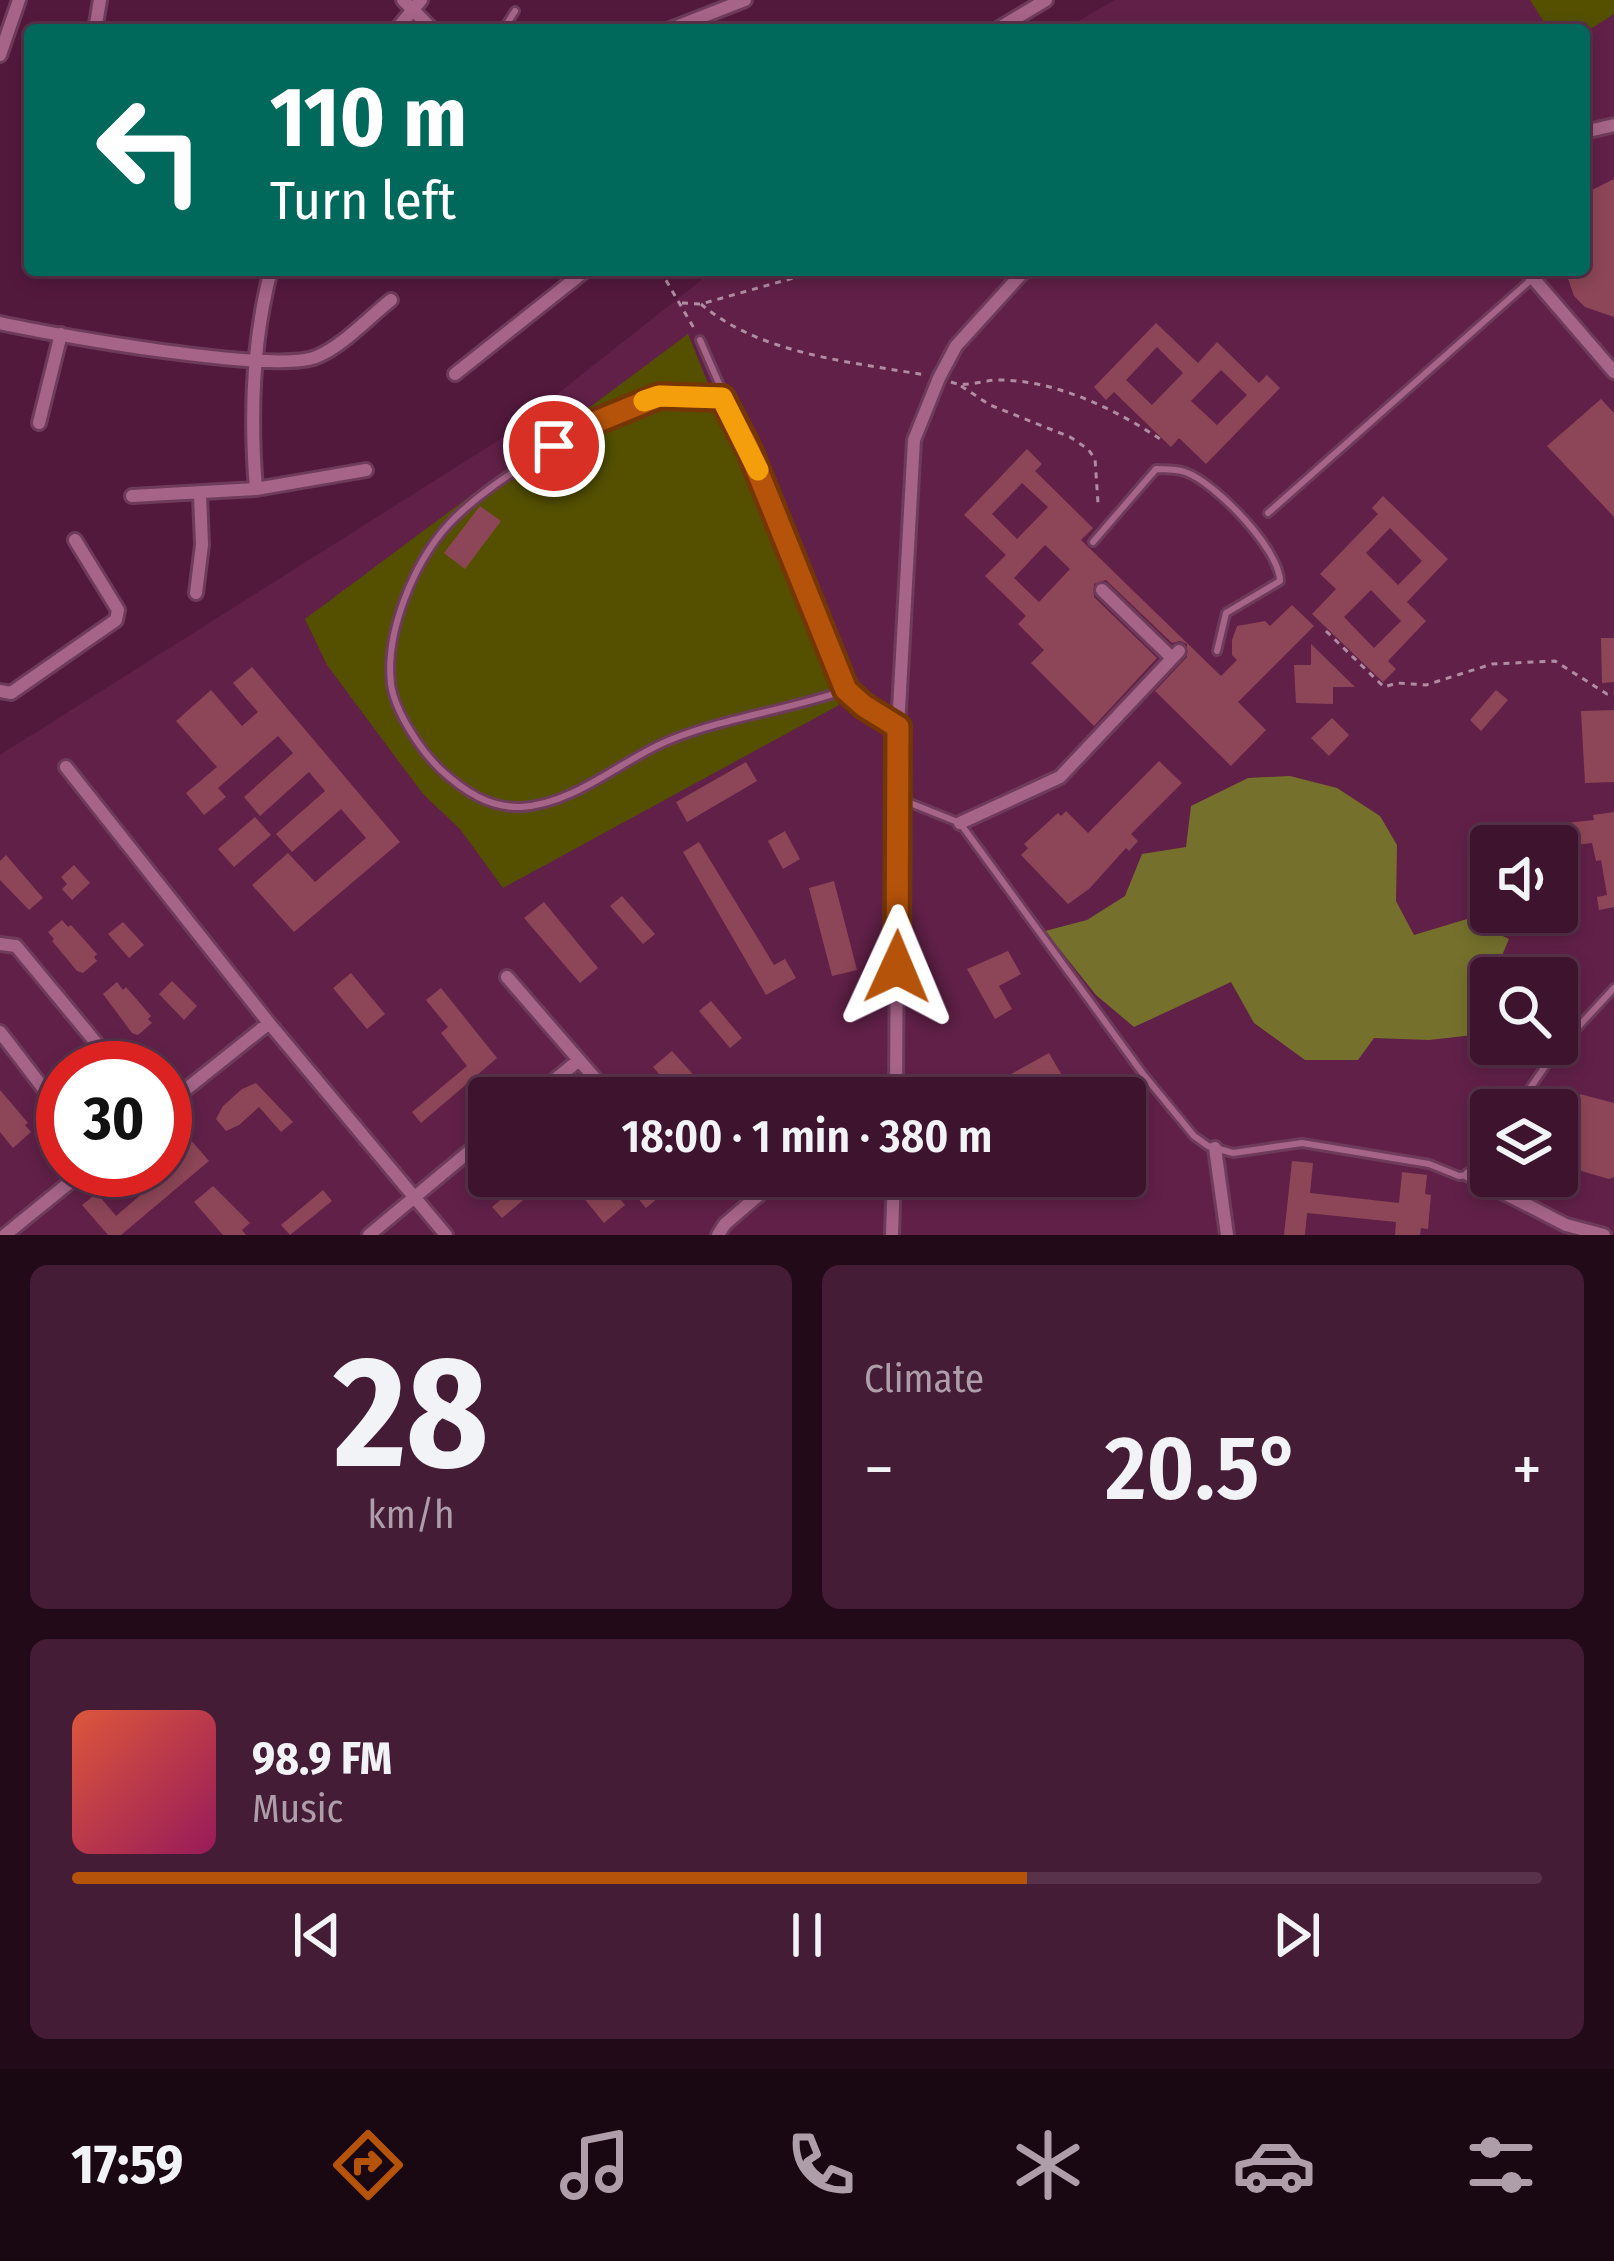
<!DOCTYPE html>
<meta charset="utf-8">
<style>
:root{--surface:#3e132e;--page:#451c36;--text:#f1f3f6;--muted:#ad9eaa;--line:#57324a;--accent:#b45309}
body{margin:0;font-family:"Fira Sans Condensed",sans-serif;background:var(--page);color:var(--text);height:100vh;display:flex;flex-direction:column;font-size:45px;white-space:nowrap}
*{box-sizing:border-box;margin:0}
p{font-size:39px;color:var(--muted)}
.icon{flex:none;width:66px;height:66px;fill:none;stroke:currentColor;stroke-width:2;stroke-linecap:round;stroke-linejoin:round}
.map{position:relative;height:1235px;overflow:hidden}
.sheet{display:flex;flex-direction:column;gap:30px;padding:30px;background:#220a19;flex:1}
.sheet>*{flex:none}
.top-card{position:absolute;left:24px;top:24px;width:1566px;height:252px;border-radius:12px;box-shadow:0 6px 18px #0003,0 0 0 3px var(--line);background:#00695c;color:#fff;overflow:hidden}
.buttons{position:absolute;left:1470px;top:825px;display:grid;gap:24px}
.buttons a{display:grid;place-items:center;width:108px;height:108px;border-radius:12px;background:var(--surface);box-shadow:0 6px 18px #0003,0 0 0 3px var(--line);font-size:60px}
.speed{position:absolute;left:36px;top:1041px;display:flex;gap:24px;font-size:60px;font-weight:700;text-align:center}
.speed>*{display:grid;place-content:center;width:156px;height:156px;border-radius:50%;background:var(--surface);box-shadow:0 6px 18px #0003,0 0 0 3px var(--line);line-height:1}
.speed .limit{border:18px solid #d22;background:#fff;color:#111}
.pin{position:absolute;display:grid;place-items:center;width:102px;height:102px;color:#fff;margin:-51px;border:6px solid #fff;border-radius:50%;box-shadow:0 3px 12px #0007}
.me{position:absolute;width:132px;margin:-66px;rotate:1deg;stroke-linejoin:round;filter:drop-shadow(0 0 9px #0008)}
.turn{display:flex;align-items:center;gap:42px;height:252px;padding:0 48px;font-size:54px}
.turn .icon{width:156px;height:156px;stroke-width:2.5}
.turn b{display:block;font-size:84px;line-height:102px}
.big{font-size:90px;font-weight:600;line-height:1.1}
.sheet .widget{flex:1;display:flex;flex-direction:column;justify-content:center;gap:18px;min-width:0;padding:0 42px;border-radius:18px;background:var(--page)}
.sheet .dial{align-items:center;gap:0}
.dial b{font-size:156px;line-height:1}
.song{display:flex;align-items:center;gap:36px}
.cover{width:144px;height:144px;border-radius:18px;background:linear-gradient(135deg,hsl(10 70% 55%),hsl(330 70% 35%))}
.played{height:12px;border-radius:6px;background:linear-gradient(90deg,var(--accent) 65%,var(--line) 65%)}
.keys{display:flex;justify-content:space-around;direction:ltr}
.heat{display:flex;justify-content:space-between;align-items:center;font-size:66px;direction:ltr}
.sheet .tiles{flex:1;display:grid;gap:30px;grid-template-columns:1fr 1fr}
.widget:last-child{grid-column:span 2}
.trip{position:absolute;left:468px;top:1077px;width:678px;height:120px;border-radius:12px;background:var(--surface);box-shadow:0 6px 18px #0003,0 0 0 3px var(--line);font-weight:600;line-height:120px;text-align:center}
.dock{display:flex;height:192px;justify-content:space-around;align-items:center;background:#190812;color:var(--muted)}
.dock .icon{width:84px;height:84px}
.dock .selected{color:var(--accent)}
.dock b{font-size:54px;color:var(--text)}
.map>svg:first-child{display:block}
.built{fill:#612048;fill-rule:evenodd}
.green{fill:#545000}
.forest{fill:#75712c}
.building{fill:#8d4657;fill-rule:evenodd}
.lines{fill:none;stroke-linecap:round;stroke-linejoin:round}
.service-casing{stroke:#6e3b5a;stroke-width:12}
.minor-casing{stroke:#6e3b5a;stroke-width:18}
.path{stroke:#af8ca1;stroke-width:3;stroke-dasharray:6 6;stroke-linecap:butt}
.service{stroke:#a56488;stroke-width:6}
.minor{stroke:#a56488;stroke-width:12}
.route-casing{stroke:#753606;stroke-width:30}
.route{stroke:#b45309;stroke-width:21}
.slow{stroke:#f59e0b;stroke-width:21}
</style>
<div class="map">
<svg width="1614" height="1235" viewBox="0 0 1614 1235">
<rect width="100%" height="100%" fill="#53193d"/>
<path class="built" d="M1115,0H1614V1235H0V755L499,440L714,270H1584V30H1063ZM1491,846H1557V912H1491ZM1491,978H1557V1044H1491ZM63,1068H165V1170H63ZM489,1098H1125V1176H489ZM1491,1110H1557V1176H1491Z"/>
<path class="green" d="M1530,0H1614V14L1584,33L1549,30Z
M688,334L839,705L503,888L460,829L423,794L327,665L305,619Z"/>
<path class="forest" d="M1290,776L1337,788L1380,816L1397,845L1396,901L1414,935L1467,919L1509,939L1487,991L1491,992V1033L1429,1040L1374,1038L1358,1060H1305L1254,1023L1231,982L1134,1027L1096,995L1045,931L1087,920L1125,896L1142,854L1186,847L1191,806L1248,778Z"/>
<path class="building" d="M1614,179V317L1585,307L1574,296L1565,270H1584V194Z
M1156,323L1198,363L1217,342L1259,383L1267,375L1280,388L1206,464L1179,438L1171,447L1114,392L1106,400L1094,387ZM1157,347L1183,373L1152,405L1126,380ZM1221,370L1247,395L1217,425L1191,401Z
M1601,399L1614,413V517L1547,446Z
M1027,449L1042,464L1035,471L1093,528L1081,540L1221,676L1237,660L1232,655V640L1237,626L1265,621L1270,626L1292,605L1314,626L1238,702L1266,730L1231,766L1155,691L1187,657V644L1180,641L1172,643L1106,580L1094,584V597L1157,658L1094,726L1031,663L1044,650L1018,624L1026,616L985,576L1006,555L964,515ZM1022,483L1048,507L1017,539L992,514ZM1045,545L1070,569L1039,602L1014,578Z
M1383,496L1448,559L1407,602L1426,621L1388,661L1396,669L1383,682L1312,614L1336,589L1320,574L1378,514L1372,508ZM1390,528L1422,561L1398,585L1366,553ZM1371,590L1401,621L1374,648L1344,617Z
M480,506L501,521L465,569L444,553Z
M1601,638H1614V682L1602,683Z
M1311,644L1355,687H1333V704L1296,703L1294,665H1311Z
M252,667L400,842L294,932L252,885L288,853L315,882L366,838L341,809L292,852L276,834L325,791L309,772L260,816L244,797L293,753L278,736L218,788L226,797L204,815L186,793L217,767L176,721L211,690L242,726L258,712L233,683Z
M1496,690L1508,700L1481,731L1470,720Z
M1614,710V782L1585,783L1581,711Z
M1332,718L1349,735L1329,756L1311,738Z
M1159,761L1182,783L1131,834L1138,841L1129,851L1126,848L1089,889L1068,904L1021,855L1028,848L1024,844L1058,813L1061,816L1066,811L1088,833Z
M746,762L757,781L687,822L676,802Z
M1614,812V907L1599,910L1597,897L1607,895L1601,860L1596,861L1592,843L1559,847L1557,824L1594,820L1593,815Z
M255,817L271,835L234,867L218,849Z
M785,831L800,859L783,869L768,841Z
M699,842L774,965L785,959L796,978L766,995L683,852Z
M6,855L43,898L29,910L0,880V861Z
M74,865L90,883L72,900L62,889L67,884L61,877Z
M834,881L857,970L832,976L809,888Z
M622,896L655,934L643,944L610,906Z
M544,902L598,968L580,983L524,918Z
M62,920L68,927L71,925L97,954L94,957L97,961L83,973L77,971L52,941L54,939L48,932Z
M123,922L144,945L129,958L108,934Z
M1008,951L1021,974L999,986L1012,1009L995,1019L967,969Z
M351,973L385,1014L367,1029L333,988Z
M172,981L197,1006L184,1020L159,994Z
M117,982L123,990L126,987L151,1016L148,1019L152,1023L138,1035L132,1033L103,994Z
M441,988L497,1058L421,1123L412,1112L467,1066L441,1033L448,1027L426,1000Z
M711,1001L742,1038L730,1048L699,1011Z
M672,1051L708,1091L700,1098H679L653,1067Z
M1049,1053L1075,1098H1013L1002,1079Z
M256,1083L293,1122L281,1132L259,1107L239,1125L226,1131L216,1119L223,1106L242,1089Z
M0,1090L28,1123L25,1125L31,1132L13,1148L0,1132Z
M1580,1094L1614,1103V1177L1609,1179L1557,1164L1570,1097L1579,1099Z
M176,1123L209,1161L121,1235H108L82,1205L97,1193L116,1216L172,1168L165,1159V1133Z
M1292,1161L1313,1163L1310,1193L1399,1203L1402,1172L1427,1175L1425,1194L1431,1195L1428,1229L1421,1228L1420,1235H1395L1396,1222L1307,1213L1305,1235H1284Z
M529,1176H537L543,1183L502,1218L492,1207Z
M576,1176H601L625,1205L604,1223L570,1181Z
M660,1176H672L677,1182L646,1208L636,1196Z
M213,1186L250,1223L242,1230L246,1235H223L194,1202Z
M323,1190L332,1201L290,1235L281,1225Z"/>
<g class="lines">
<g class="service-casing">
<path id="service" d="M503,30L515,11
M700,340L783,530L846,690L864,707L898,727
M722,398C702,397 678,393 658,396C624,402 588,425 559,443C521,467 480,491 449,524C414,562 385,632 391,684C395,712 421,751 441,770C464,791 489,808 521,807C576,804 622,759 670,740C727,717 788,710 846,690
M1268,513L1532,279
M1093,542L1156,469C1165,469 1176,469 1185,472C1215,482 1280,550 1280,581L1226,613L1217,651
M900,799L960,823L1143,1074L1194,1136L1208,1146L1233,1153L1302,1143L1429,1164L1459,1176L1469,1175L1491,1144
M1515,1110L1555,1052L1614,988"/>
</g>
<g class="minor-casing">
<path id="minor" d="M403,0L433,30
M95,30L100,0
M396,30L421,0
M668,30L745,0
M996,30L1046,0
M0,55L19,0
M1584,132L1614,125
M1526,270L1614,372
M0,323C55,335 272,374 316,357C343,346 368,318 391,300
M455,374L586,270
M39,423L61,334
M256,489C250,415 252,342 271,270
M132,496L256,489L366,470
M1102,590L1172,658
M196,593L202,545L200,495
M0,691L11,693L116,620L118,610L75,540
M66,767L269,1023L446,1235
M960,823L1060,777L1179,651
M0,944L16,946L117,1068
M507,977L612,1098
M0,1032L63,1114
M533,1098L579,1060
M866,1098L896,1093
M896,1098L898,727L914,440L939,378L956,346L1025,270
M165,1106L269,1023
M1215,1148L1227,1235
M1469,1175L1566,1225L1604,1235
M5,1235L85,1170
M369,1235L489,1135
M718,1235L725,1224L781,1176
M892,1235L894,1176"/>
</g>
<path class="path" d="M660,270L695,330
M682,303L701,304L822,270
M701,304C759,354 851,362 925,375
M951,382C967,388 982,380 999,380C1055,380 1115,409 1160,439
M961,386L990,405L1070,437L1088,449L1095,459L1098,503
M1326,631L1384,687L1397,683L1426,685L1492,664L1555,661L1607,694L1614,693"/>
<use href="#service" class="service"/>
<use href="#minor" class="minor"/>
</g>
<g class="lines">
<g class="route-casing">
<path id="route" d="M554,446L586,426L659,396L722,398L749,450L846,690L864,706L898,727L897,967"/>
</g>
<use href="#route" class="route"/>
<path class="slow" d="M644,401L659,396L722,398L758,470"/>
</g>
</svg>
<div class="buttons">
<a><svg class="icon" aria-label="sound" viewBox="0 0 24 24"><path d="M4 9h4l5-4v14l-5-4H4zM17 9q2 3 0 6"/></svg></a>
<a><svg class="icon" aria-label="search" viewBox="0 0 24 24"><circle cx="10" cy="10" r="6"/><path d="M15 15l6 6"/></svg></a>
<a><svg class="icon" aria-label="layers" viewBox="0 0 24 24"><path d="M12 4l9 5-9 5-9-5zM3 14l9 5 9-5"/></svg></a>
</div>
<div class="speed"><div class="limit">30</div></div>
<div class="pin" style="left:554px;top:446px;background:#d93025"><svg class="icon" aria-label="arrive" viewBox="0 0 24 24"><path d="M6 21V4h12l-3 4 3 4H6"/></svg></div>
<svg class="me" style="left:897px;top:967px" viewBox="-20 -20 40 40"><path d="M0-17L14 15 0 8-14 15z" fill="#b45309" stroke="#fff" stroke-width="4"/></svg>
<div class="trip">18:00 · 1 min · 380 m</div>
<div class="top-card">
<div class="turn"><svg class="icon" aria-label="left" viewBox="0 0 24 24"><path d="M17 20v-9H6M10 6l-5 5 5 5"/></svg><div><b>110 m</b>Turn left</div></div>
</div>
</div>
<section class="sheet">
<div class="tiles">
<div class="widget dial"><b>28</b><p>km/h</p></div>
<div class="widget"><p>Climate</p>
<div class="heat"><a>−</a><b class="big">20.5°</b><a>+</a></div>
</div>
<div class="widget">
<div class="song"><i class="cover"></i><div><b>98.9 FM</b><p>Music</p></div></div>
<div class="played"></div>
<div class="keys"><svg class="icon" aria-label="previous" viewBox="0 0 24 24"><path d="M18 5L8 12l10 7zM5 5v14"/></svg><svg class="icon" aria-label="pause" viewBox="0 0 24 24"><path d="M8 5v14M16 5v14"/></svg><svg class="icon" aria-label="next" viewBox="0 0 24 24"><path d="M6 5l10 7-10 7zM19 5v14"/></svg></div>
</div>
</div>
</section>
<nav class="dock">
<b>17:59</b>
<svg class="icon selected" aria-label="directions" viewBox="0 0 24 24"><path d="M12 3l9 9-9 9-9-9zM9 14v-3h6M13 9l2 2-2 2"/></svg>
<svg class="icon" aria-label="music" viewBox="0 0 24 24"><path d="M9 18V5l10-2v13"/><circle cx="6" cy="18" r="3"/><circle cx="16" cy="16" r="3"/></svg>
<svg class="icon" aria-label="phone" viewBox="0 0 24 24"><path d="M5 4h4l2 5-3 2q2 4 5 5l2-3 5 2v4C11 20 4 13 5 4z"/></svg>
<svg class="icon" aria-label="climate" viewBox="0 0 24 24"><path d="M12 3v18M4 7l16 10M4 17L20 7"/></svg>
<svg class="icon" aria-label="car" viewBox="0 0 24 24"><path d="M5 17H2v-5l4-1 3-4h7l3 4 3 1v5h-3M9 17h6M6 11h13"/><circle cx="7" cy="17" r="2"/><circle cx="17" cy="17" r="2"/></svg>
<svg class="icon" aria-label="filters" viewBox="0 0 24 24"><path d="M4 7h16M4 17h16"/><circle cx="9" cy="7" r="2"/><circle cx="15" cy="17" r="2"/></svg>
</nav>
